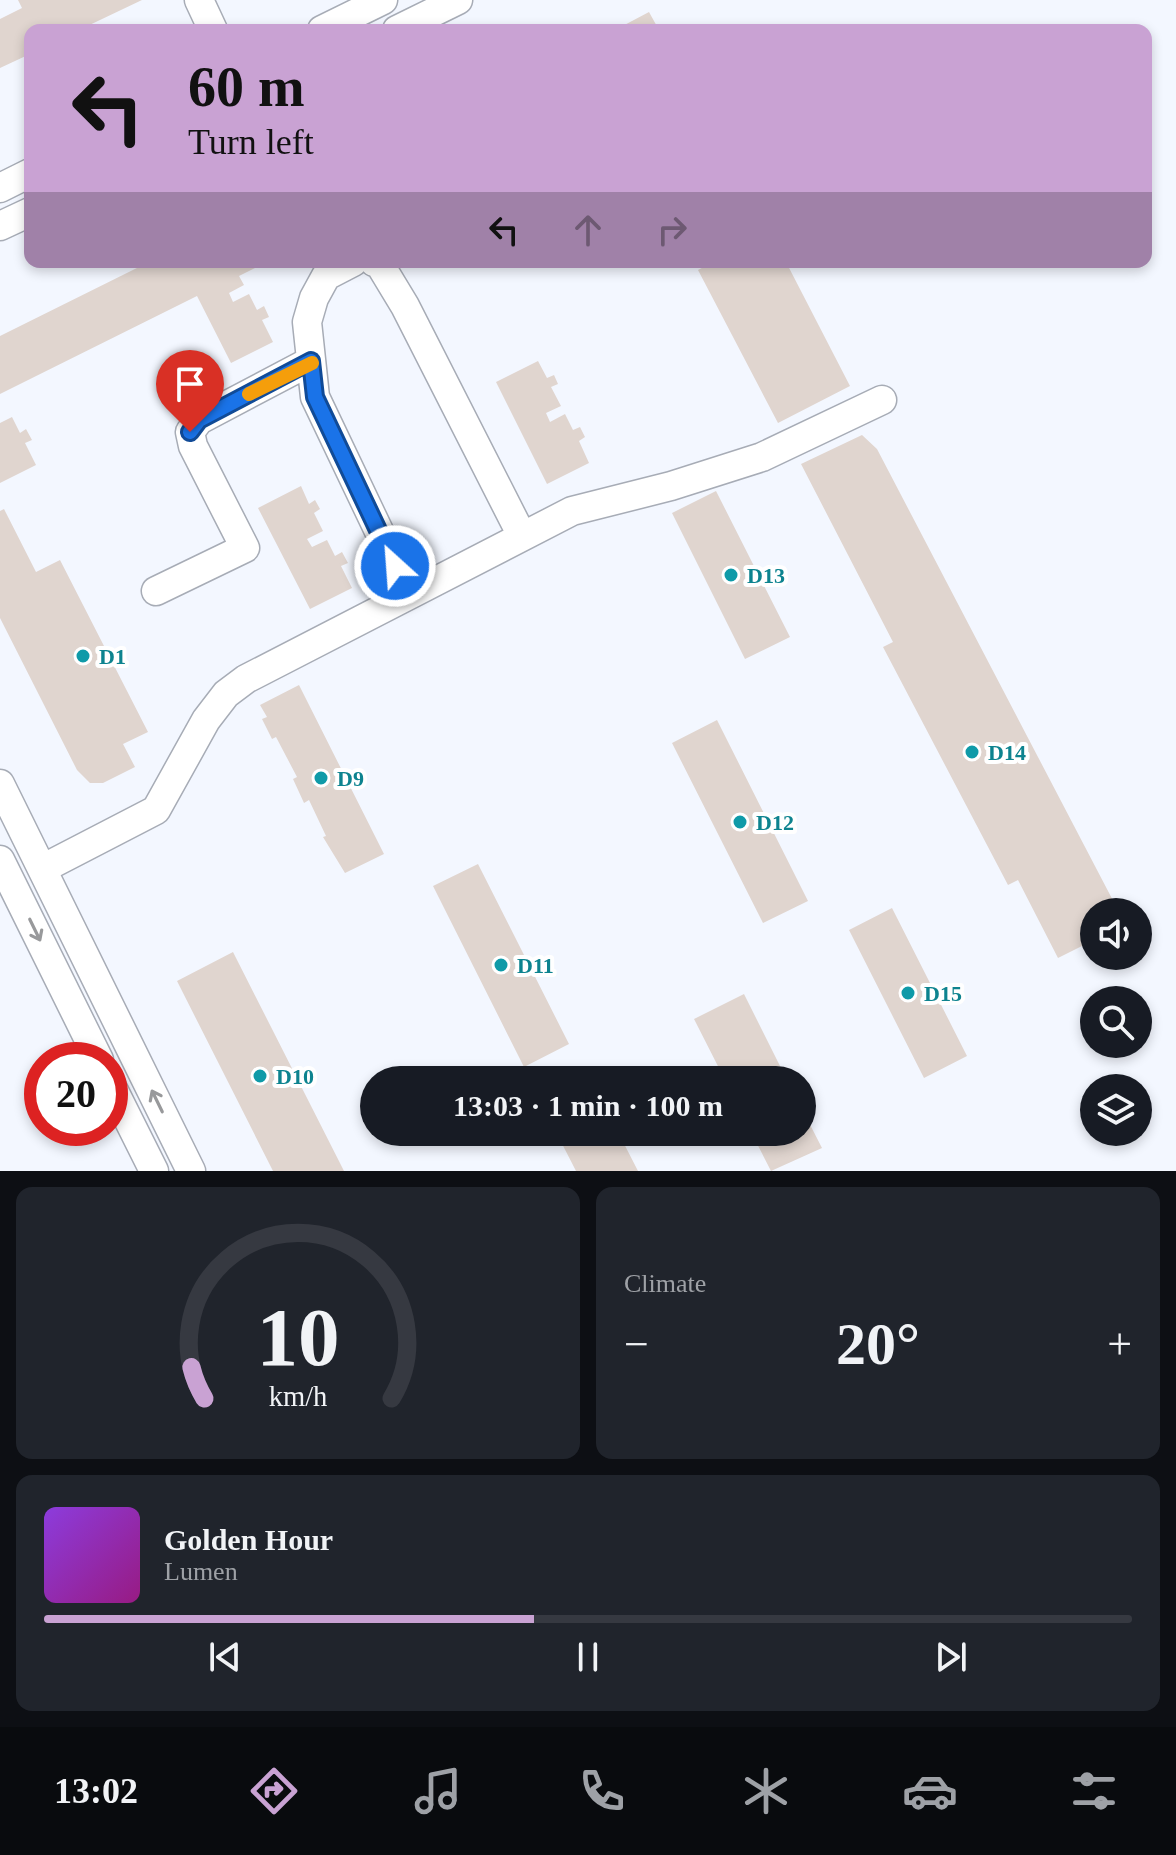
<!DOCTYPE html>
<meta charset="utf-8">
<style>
:root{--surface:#171b24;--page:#20242c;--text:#f1f3f6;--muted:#9ea1a6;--line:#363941;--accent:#c9a2d3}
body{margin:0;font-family:"Times New Roman",serif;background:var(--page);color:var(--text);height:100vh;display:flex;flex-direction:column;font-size:30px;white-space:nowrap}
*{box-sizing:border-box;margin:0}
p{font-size:26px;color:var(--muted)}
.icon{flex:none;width:44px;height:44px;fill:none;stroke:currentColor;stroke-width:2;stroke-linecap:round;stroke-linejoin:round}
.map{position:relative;height:1171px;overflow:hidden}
.sheet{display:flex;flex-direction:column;gap:16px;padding:16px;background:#0d0f14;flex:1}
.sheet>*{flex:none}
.top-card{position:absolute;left:24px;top:24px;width:1128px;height:244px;border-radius:16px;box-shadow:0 4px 12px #0003;background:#c9a2d3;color:#111;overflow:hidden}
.controls{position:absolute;left:1080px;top:898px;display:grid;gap:16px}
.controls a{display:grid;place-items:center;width:72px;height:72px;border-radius:50%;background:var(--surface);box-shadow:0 4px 12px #0003;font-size:40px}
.speed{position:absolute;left:24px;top:1042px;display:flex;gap:16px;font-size:40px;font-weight:700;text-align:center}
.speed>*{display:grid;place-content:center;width:104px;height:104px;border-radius:50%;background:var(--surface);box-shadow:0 4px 12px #0003;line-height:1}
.speed .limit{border:12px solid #d22;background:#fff;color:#111}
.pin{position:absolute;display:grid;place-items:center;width:68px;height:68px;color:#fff;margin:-82px -34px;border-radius:50% 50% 50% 0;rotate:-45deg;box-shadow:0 0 8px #0007}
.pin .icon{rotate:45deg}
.me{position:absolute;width:88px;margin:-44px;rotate:334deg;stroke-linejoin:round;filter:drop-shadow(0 0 6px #0008)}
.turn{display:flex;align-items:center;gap:28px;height:168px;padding:0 32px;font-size:36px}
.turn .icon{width:104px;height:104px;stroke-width:2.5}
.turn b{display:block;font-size:56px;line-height:68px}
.lanes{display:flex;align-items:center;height:76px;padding:0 32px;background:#0003;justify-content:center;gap:40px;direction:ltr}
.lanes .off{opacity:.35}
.big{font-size:60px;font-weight:600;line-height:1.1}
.sheet .widget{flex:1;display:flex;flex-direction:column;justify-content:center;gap:12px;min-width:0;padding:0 28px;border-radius:16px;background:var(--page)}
.sheet .dial{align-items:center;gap:0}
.dial svg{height:208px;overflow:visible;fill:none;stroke:var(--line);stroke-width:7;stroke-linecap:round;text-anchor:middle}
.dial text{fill:var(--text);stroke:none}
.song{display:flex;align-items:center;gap:24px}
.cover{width:96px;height:96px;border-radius:12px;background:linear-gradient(135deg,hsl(270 70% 55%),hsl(310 70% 35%))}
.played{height:8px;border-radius:4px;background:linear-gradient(90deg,var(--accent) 45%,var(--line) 45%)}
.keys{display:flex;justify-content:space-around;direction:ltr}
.heat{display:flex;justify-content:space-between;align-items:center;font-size:44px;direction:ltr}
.sheet .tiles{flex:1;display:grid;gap:16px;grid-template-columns:1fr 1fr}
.widget:last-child{grid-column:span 2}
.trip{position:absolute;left:360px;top:1066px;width:456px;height:80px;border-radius:40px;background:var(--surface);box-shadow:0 4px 12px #0003;font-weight:600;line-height:80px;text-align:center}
.dock{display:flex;height:128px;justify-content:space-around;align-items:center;background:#090b0e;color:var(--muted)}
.dock .icon{width:56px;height:56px}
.dock .selected{color:var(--accent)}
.dock b{font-size:36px;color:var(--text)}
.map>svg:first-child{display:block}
.building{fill:#e0d5cf}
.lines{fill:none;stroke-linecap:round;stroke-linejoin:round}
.minor-casing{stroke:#a7acb6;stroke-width:31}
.minor{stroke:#fff;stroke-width:28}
.oneway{stroke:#98999b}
.route-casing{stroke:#114b97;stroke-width:20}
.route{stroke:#1a73e8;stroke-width:14}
.slow{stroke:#f59e0b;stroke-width:14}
.culture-dot{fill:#0f9aa8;stroke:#fff;stroke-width:3}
.labels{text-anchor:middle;stroke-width:8;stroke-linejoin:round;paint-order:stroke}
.culture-label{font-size:22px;font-weight:bold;fill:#0d838f;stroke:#fff;text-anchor:start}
</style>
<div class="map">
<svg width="1176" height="1171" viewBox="0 0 1176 1171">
<rect width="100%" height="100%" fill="#f3f7ff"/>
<path class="building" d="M18,0H142L79,30H30V54L0,68V19L22,8Z
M649,12L659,30H615Z
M149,262H267L239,276L244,285L229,293L233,302L249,294L257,310L264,306L269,317L262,320L273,342L231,363L197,296L0,394V336Z
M713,262H786L850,386L778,423L698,270Z
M538,361L547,378L554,375L558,384L551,387L561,406L546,413L550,422L565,414L573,430L580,427L585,437L579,441L589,463L547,484L496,382Z
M12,417L20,433L26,429L32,440L25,443L36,465L0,483V423Z
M862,435L877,449L1119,912H1094V940L1058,958L1018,880L1008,885L883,647L893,642L801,464Z
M301,486L309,504L315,500L320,509L314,513L323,531L307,539L312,547L327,540L335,556L342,552L348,563L341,566L352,588L310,609L258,508Z
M716,491L790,637L745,659L672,513Z
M4,509L36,572L60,560L148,732L123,744L135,767L103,783H90L77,770L0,618V511Z
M299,685L384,854L345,873L323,837L326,836L309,800L304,803L293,779L297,777L276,737L272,739L262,719L267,717L260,705Z
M717,720L808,901L763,923L672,743Z
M478,864L569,1044L524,1067L433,886Z
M892,908L967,1056L924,1078L849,930Z
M233,952L344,1171H273L177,981Z
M744,994L787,1080H725L694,1019Z
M802,1109L822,1148L771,1171L751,1132H802Z
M556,1132H618L638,1171H576Z"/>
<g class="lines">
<g class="minor-casing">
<path id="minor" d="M199,0L213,30
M322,30L383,0
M397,30L458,0
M0,188L30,173
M0,226L30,212
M353,262L326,276L314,298L307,322L315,397L409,594
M374,262L379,263L405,306L522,536
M156,591L245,548L193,446L190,432L199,420L311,361
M0,784L191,1171
M0,860L99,1060
M42,869L156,810L206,720L226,694L246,679L572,511L671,486L762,457L882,400
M110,1083L154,1171"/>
</g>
<use href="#minor" class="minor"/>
</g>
<defs><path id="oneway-shaft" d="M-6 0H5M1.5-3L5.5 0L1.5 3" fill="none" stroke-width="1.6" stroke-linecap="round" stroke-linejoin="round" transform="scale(2)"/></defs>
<g class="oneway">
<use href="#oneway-shaft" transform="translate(35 930) rotate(64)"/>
<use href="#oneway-shaft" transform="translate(157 1101) rotate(-116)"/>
</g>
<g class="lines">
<g class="route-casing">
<path id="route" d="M190,432L199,420L311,361L315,397L395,566"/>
</g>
<use href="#route" class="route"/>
<path class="slow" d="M249,394L312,363"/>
</g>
<g class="culture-dot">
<circle cx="731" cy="575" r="8"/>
<circle cx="83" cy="656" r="8"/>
<circle cx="972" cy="752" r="8"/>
<circle cx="321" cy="778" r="8"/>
<circle cx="740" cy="822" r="8"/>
<circle cx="501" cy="965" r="8"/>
<circle cx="908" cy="993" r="8"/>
<circle cx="260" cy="1076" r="8"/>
</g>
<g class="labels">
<g class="culture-label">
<text x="747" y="583">D13</text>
<text x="99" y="664">D1</text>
<text x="988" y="760">D14</text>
<text x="337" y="786">D9</text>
<text x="756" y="830">D12</text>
<text x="517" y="973">D11</text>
<text x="924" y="1001">D15</text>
<text x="276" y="1084">D10</text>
</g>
</g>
</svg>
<div class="controls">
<a><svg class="icon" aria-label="sound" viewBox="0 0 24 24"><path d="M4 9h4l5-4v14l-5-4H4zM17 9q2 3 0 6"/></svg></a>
<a><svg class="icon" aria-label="search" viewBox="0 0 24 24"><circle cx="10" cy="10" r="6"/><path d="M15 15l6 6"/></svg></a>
<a><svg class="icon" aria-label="layers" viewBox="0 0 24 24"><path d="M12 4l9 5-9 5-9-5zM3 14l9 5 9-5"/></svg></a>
</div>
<div class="speed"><div class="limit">20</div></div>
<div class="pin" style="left:190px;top:432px;background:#d93025"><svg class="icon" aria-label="arrive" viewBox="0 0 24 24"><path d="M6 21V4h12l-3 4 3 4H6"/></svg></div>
<svg class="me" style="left:395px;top:566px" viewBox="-20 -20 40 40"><circle r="17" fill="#1a73e8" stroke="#fff" stroke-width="3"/><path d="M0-11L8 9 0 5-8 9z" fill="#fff"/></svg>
<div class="trip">13:03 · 1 min · 100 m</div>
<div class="top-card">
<div class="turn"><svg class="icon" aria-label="left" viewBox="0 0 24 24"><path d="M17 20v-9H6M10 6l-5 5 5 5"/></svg><div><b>60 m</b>Turn left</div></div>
<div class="lanes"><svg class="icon" aria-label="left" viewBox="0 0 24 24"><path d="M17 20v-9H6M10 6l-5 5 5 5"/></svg><svg class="icon off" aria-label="ahead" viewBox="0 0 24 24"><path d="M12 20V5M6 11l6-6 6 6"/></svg><svg class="icon off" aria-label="right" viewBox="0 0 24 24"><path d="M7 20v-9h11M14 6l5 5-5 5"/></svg></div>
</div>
</div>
<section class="sheet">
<div class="tiles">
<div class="widget dial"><svg viewBox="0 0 100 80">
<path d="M14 69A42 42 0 1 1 86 69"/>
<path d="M14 69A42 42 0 0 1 9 57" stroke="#c9a2d3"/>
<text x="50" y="56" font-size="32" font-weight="700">10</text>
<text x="50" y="72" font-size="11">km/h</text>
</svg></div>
<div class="widget"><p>Climate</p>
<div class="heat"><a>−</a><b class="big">20°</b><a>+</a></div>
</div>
<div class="widget">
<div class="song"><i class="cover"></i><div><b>Golden Hour</b><p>Lumen</p></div></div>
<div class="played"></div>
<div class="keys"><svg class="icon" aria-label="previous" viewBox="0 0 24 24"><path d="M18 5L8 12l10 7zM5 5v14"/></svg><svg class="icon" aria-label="pause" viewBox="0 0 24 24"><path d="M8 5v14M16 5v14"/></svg><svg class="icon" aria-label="next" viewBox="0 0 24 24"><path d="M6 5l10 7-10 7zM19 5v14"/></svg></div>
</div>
</div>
</section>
<nav class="dock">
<b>13:02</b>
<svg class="icon selected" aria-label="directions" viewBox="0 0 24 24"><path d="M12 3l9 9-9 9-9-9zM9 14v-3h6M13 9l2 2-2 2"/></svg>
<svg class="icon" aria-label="music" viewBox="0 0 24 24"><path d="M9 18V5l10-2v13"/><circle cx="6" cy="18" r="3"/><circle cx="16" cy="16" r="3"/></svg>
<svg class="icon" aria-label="phone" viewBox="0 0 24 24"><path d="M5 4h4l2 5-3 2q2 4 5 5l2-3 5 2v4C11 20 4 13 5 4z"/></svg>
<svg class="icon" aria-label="climate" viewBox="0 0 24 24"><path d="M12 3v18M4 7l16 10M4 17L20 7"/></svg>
<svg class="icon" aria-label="car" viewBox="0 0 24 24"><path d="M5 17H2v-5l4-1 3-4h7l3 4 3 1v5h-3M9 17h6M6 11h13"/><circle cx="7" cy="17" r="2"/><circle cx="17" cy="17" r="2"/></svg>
<svg class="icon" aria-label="filters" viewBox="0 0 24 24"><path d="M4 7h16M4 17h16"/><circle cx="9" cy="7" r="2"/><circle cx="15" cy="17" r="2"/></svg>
</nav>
